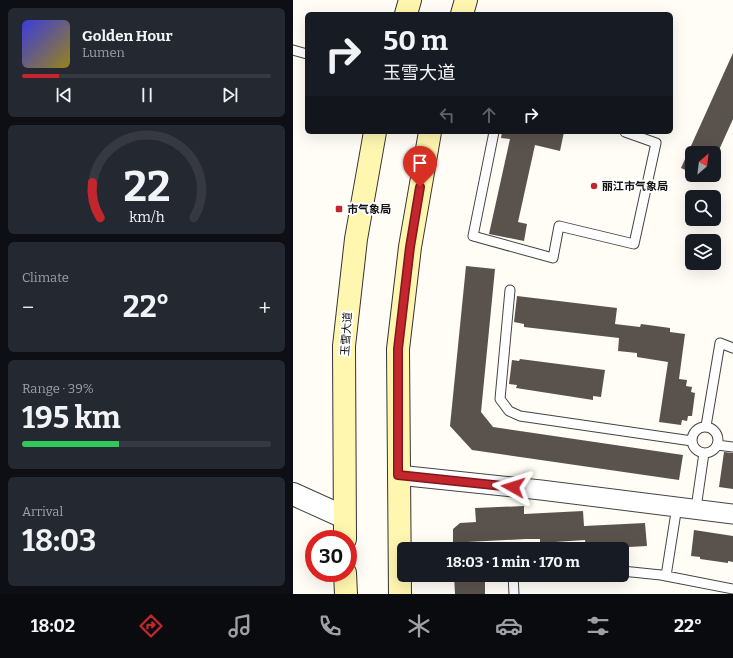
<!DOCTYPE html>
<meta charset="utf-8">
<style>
:root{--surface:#171b24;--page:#242831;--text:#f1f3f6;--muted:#9ea1a6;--line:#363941;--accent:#c4262e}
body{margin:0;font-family:Bitter,"Noto Sans SC",serif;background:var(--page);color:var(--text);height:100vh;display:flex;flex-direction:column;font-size:15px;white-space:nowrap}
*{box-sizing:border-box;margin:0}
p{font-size:13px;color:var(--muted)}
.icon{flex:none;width:22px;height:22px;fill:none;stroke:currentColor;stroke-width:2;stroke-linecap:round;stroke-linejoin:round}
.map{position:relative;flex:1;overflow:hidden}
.panel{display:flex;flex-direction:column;gap:8px;padding:8px;background:#0d0f14;width:293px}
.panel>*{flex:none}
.guide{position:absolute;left:12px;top:12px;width:368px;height:122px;border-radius:6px;box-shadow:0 4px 16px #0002;background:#171b24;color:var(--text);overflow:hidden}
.needle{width:26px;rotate:28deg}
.buttons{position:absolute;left:392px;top:146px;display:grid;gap:8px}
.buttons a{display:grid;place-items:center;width:36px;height:36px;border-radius:6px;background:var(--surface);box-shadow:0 4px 16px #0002;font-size:20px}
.speed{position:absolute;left:12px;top:530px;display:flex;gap:8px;font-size:20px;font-weight:700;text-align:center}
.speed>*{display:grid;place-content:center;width:52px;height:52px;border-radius:50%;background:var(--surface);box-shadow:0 4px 16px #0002;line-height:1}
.speed .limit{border:6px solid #d22;background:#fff;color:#111}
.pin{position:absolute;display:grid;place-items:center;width:34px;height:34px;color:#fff;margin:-41px -17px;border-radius:50% 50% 50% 0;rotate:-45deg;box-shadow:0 0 4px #0007}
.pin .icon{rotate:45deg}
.me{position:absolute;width:44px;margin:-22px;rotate:276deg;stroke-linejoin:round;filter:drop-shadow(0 0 3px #0008)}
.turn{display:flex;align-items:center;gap:14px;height:84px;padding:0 12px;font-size:18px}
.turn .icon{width:52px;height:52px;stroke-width:2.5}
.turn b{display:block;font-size:28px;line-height:34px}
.lanes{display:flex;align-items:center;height:38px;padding:0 12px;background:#0003;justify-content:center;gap:20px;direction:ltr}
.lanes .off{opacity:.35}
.big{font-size:30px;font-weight:700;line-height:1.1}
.panel .widget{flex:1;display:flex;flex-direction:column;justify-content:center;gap:6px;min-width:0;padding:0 14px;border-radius:6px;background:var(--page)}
.panel .dial{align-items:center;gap:0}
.dial svg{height:104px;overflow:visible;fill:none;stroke:var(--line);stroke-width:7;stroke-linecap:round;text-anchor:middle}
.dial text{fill:var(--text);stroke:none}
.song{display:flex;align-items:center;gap:12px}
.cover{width:48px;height:48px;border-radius:6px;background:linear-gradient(135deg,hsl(240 70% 55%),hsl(50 70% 35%))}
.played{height:4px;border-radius:2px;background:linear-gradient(90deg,var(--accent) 15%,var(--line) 15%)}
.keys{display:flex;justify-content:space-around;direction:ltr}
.heat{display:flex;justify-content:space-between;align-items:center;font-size:22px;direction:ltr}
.charge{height:6px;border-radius:3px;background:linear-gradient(90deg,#34c759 39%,var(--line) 0)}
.trip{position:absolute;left:104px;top:542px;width:232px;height:40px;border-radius:6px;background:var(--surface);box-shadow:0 4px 16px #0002;font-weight:700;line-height:40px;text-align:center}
.dock{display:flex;height:64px;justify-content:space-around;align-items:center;background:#090b0e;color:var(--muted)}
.dock .icon{width:28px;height:28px}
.dock .on{color:var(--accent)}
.dock b{font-size:18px;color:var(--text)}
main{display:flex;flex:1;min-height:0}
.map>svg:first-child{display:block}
.building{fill:#5a524d}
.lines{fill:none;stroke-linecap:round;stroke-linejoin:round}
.service-casing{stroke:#444;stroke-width:11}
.minor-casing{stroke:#444;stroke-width:21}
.tertiary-casing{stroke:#444;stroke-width:24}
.secondary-casing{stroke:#333;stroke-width:24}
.service{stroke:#fff;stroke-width:9}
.minor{stroke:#fff;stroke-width:19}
.tertiary{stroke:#fff;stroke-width:22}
.secondary{stroke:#fff6b0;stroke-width:22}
.route-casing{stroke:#7f191e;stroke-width:10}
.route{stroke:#c4262e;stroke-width:7}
.poi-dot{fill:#c4262e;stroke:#fff;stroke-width:1.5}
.labels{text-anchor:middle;stroke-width:4;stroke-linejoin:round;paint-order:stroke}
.poi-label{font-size:11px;font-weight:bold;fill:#111;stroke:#fff;text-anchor:start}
.street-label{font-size:11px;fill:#111;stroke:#fff}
</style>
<main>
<section class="panel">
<div class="widget">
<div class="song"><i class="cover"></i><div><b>Golden Hour</b><p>Lumen</p></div></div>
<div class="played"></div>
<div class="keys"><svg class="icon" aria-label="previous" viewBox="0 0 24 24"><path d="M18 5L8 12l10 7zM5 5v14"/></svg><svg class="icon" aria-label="pause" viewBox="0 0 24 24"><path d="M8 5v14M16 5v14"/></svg><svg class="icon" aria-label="next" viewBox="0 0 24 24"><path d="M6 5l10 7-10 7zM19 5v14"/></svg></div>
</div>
<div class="widget dial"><svg viewBox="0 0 100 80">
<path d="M14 69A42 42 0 1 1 86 69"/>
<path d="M14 69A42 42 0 0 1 8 42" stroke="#c4262e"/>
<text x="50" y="56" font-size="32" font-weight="700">22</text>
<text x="50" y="72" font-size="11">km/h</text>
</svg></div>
<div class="widget"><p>Climate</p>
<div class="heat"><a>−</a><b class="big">22°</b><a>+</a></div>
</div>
<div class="widget"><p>Range · 39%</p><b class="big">195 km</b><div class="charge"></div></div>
<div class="widget"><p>Arrival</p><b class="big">18:03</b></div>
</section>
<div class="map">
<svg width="440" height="594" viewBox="0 0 440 594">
<rect width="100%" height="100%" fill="#fffdf5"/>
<path class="building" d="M440,53V119L421,161V153H399V173L388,168Z
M209,132H271L267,151L242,145L225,222L234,224L231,241L196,234L217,139L208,138Z
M173,266L202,269L188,412L200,427L390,455L386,480L179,450L157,426Z
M224,296L324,308L322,324L347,327L348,324L377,328V332L392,334L386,379L394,380L393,386L399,387L398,392L402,393L399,416H395L394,421L389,420L388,425L366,422L375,362L344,357V353L325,351L326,338L231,327V324L221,322Z
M227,359L312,370L308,397L300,396V400L223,388L224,385L216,384L219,360L226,361Z
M431,452L440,453V489L426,487Z
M231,506V514L290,511L291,526L352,523L354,546L336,547V549H293L292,540L247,543V539H233L174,542V549H160V529L167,523L183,522L182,508Z
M401,530L440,536V562L435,561V563L407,559V557L398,556Z
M161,575H192V594H162Z"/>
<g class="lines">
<g class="service-casing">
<path id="service" d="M0,50L14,54
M201,132L180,236L260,258L266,226L341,244L363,143L332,132
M217,290L207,399L216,411L227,416L399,441
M413,426L427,343L440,348
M399 440a13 13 0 1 1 26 0a13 13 0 1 1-26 0Z
M424,445L440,447
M403,508L411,453
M329,571L368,575L440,589
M220,575L221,594
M373,576L384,506"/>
</g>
<g class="minor-casing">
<path id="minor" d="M105,475L248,490L440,514"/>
</g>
<g class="tertiary-casing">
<path id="tertiary" d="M0,494L51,517"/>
</g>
<g class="secondary-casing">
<path id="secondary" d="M113,14L117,0
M169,14L173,0
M52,539L51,346L63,239L82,132
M52,573L53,594
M107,594L105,349L117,247L137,132"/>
</g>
<use href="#service" class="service"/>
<use href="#minor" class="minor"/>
<use href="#tertiary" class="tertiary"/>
<use href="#secondary" class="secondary"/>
</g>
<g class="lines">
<g class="route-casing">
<path id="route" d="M127,187L117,247L105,349V475L220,487"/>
</g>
<use href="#route" class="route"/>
</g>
<g class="poi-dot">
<circle cx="301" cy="186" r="4"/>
<rect x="42" y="205" width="8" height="8" rx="2"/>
</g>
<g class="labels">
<g class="poi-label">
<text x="309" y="190">丽江市气象局</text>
<text x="54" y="213">市气象局</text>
</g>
<g class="street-label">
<text transform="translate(53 334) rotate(-86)" y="4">玉雪大道</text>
</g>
</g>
</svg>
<div class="buttons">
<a><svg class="needle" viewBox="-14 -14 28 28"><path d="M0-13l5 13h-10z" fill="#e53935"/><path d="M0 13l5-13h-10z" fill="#9ea1a6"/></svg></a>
<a><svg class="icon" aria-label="search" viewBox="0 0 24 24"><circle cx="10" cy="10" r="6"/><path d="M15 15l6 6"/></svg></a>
<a><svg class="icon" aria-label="layers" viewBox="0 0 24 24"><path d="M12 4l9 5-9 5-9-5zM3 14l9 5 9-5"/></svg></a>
</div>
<div class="speed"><div class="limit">30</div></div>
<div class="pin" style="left:127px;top:187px;background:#d93025"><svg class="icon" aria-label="arrive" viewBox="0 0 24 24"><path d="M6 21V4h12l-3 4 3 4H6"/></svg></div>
<svg class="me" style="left:220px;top:487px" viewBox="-20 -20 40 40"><path d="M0-17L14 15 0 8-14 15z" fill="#c4262e" stroke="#fff" stroke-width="4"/></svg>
<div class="trip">18:03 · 1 min · 170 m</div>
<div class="guide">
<div class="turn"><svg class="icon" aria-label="right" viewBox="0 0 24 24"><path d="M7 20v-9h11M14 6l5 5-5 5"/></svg><div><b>50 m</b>玉雪大道</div></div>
<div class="lanes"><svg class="icon off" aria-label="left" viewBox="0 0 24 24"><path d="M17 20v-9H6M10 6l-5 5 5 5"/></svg><svg class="icon off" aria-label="ahead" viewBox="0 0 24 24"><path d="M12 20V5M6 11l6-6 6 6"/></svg><svg class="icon" aria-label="right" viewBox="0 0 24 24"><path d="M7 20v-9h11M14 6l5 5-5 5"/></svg></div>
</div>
</div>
</main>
<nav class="dock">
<b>18:02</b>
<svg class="icon on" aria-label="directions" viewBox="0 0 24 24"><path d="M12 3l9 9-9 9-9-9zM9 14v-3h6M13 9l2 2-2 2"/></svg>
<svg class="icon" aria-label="music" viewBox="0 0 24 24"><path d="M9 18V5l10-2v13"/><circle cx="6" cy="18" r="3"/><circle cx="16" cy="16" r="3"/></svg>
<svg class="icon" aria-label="phone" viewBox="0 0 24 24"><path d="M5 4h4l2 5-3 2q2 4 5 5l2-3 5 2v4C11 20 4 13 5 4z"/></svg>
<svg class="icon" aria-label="climate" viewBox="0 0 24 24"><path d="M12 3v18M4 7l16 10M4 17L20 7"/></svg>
<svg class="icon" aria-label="car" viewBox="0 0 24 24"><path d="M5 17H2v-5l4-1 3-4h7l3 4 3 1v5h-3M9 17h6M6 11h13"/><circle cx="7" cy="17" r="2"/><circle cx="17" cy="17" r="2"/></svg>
<svg class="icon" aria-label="filters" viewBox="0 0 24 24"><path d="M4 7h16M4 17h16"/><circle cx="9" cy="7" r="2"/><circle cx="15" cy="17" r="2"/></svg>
<b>22°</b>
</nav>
